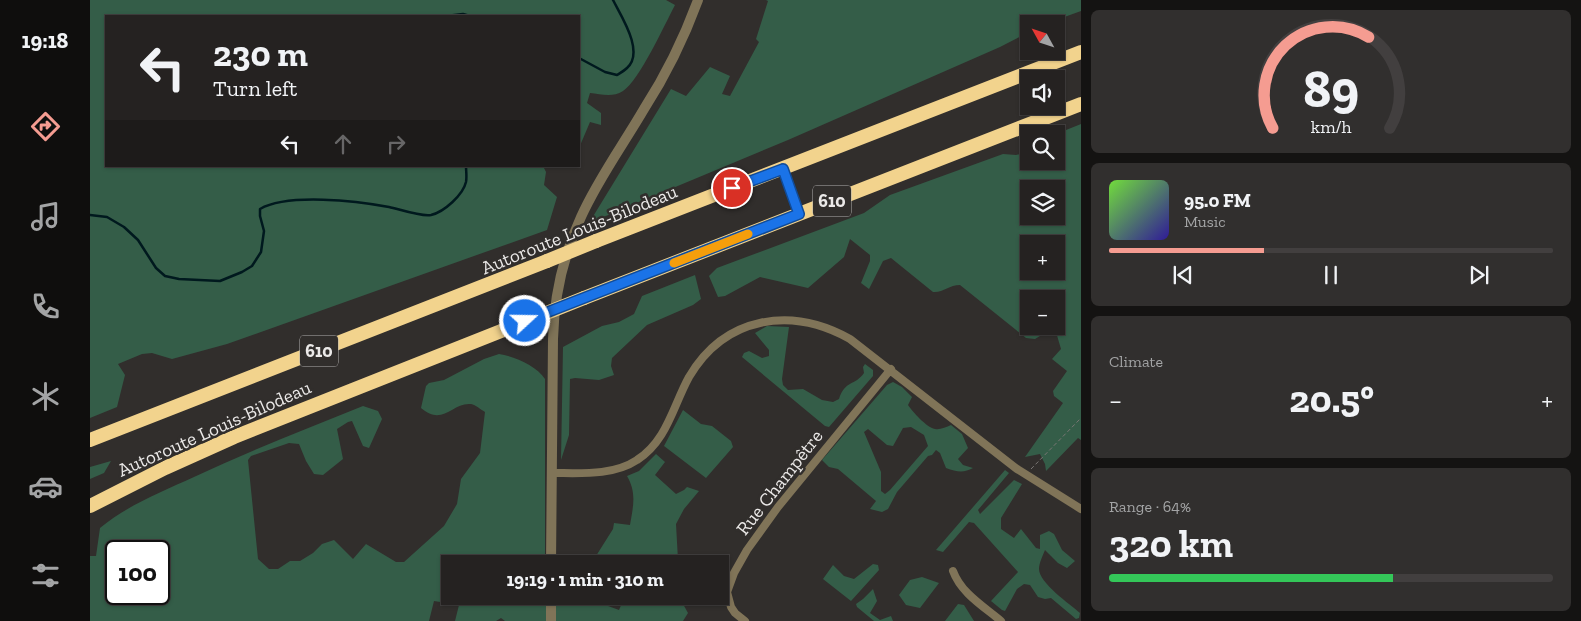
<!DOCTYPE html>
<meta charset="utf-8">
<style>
:root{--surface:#252221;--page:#312f2e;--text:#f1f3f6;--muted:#a3a4a5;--line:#423f3f;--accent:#f59c91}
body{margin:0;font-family:"Zilla Slab",serif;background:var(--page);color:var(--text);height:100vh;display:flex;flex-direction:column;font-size:19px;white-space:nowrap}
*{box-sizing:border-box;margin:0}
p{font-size:16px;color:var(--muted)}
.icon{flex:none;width:28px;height:28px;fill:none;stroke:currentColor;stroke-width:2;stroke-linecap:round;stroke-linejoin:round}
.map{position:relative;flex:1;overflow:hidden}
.drawer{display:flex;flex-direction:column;gap:10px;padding:10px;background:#141312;width:500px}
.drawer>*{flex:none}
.guide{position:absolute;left:15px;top:15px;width:475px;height:152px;border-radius:0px;box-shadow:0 1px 4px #0004,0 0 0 1px var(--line);background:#252221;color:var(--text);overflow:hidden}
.needle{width:32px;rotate:310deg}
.tools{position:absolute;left:930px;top:15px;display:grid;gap:10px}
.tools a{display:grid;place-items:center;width:45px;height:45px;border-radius:0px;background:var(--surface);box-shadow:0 1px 4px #0004,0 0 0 1px var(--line);font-size:25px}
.speed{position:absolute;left:15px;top:540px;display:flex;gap:10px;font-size:25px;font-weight:700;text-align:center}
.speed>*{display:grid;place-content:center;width:65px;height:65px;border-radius:50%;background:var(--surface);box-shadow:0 1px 4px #0004,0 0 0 1px var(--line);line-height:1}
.speed .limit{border:2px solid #111;border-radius:8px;background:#fff;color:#111}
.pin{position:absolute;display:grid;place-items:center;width:42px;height:42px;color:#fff;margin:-21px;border:2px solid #fff;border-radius:50%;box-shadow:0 1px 5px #0007}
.me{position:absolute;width:55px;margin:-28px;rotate:69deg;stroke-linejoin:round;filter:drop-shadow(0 0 4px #0008)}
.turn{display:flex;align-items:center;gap:18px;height:105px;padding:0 25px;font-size:22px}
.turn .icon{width:65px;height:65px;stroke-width:2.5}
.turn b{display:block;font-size:35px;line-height:42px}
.lanes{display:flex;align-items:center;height:48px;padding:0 25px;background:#0003;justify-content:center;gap:25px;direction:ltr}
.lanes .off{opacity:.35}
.big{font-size:38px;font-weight:800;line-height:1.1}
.drawer .widget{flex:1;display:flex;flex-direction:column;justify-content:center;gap:8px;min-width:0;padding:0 18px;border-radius:8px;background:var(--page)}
.drawer .dial{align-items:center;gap:0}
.dial svg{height:130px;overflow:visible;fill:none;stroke:var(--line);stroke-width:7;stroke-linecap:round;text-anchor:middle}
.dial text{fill:var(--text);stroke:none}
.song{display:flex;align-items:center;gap:15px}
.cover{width:60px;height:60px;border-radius:8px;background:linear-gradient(135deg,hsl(100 70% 55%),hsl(250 70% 35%))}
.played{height:5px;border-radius:2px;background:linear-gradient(90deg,var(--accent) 35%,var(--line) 35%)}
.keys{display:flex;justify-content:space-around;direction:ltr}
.heat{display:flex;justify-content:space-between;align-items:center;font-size:28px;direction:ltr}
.charge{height:8px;border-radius:4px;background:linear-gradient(90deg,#34c759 64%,var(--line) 0)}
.trip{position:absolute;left:351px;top:555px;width:288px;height:50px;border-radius:0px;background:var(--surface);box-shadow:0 1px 4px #0004,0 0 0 1px var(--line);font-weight:800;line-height:50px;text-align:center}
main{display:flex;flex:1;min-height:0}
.tabs{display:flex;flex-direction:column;width:90px;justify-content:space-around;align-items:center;background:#0f0e0d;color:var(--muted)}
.tabs .icon{width:35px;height:35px}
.tabs .selected{color:var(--accent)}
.tabs b{font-size:22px;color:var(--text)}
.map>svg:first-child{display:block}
.green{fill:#345d48;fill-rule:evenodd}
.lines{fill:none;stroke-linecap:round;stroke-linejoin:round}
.stream{stroke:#00191e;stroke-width:2.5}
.path{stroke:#797674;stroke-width:1;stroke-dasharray:4 2.5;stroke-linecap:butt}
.service{stroke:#807458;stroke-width:4}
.minor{stroke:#807458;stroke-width:8}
.tertiary{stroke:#807458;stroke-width:10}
.motorway{stroke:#f2d38d;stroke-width:14}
.motorway-bridge{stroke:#f2d38d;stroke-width:14}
.route-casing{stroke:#114b97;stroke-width:12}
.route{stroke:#1a73e8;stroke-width:9}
.slow{stroke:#f59e0b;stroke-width:9}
.labels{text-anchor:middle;stroke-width:5;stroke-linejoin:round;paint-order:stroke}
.shield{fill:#312e2c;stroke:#b3b1b0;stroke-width:1}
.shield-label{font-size:18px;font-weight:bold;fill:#ebe9e8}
.street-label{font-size:19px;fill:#ebe9e8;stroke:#312e2c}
</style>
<main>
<nav class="tabs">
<b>19:18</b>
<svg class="icon selected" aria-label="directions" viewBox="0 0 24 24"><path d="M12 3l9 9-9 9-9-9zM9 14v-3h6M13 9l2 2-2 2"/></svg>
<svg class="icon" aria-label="music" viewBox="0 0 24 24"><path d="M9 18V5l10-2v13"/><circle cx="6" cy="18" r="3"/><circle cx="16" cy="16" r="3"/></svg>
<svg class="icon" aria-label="phone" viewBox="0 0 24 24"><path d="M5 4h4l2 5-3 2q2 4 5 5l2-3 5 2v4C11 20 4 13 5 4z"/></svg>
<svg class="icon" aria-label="climate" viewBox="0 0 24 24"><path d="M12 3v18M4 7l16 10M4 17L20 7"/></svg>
<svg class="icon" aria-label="car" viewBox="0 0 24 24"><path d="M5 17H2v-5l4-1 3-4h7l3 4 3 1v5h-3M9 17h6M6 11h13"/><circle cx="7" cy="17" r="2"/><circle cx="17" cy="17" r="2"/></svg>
<svg class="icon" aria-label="filters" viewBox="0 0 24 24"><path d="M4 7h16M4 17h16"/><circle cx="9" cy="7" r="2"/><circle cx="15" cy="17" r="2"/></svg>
</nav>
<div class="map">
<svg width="991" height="621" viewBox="0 0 991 621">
<rect width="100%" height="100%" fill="#312e2c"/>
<path class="green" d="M0,0H576L585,5C575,24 549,81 533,91C522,98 511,94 500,93L497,103L511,113V125L500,122L489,148V16H16V166H453L456,172L454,185L467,197L457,230L137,344L82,359L62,353L52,354L28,364L35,375L27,407L0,418Z
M676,0H991V11L955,24H939V32L910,47L698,140L499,223L581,89L596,96L620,67L640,76L632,94L640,96L669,42L666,39L678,1Z
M991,124V440L988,438L956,471L955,464L950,454L935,457L973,403L964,396L963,391L977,371L962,359L971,349L966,332L960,330L945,339L936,338L870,285C859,285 853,293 843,292L801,258L793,261L779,289L771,283L780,261V255L760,239L754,257L718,288L670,277L635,296L628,297L619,276L627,268L774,213L800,195L913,154L926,155L939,152V161H966V134ZM939,189H966V216H939ZM939,244H966V271H939ZM939,299H966V326H939Z
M605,275L611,299L603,305L557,325L522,358L521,366L524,375L509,380L485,378L480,379L479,435L471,460L473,347L512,326L529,322L544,314L552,296Z
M677,326L699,327L692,379L693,385L698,390L713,389L732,400L743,402L749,399C755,380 765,386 774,373L773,367L775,364L783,370V376L739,427L735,426L652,357L654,353L659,351L672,358L679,356V350L665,333Z
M409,354C424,356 447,366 455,379V564H360V596H491L529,610L535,596H597L600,600L593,604L598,613L593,621H415L411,618L406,621H365L369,605L344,601L339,621H0V556H6L10,528C38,505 71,492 104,477C159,451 216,429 273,406L288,411L292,419L279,448L273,446L262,421L258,422L247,429L253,459L233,475L224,474L216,461L209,444L199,443L161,456L158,460L168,559L179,569H188L200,561H210L223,553L232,544L244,540L263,559L276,544L306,562H314L354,526L367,504L371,479L390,453L395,412C390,409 386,405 381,404C362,402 353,427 331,408L336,386L339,383L354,380L394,359ZM26,551H69V594H26Z
M803,382L812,387L822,397L818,405C823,412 836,427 845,429C850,430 856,427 861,425L872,434L878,448L868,459L873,465L883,468C874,473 867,472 856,468L850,453L846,450L842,455L838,456L807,492L798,509L792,512L780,509L786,501L748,469L739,467L732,460L797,385ZM821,427L834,435L838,446L800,490L795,494L791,491V472L774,432L778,429L797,445L803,446L813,428Z
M593,410L611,424L622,426L641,441L643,447L616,478L574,446Z
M566,454L575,462L565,475L586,494L594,490L597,487L609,491L594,509L586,524L588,560L580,564H529L506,556L523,529L524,523L540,525C543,507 547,493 537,476L549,471Z
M21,461L14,473L0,479V467Z
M915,470L919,473L888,510L890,514L924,480L932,484L911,518V529L924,538L931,529L946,548L950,549V535L959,531L964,534L972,550L985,561L977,568L968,563L955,550C953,555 949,563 949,569C949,583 980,604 990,613L989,618L986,619L961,598L955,599L948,597L940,585L934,584L927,589L915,611L912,610L901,601L928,572L884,523L879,522L853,552L846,550Z
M783,564L788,565L789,570L761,601L733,579L743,565L754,576L764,579Z
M832,577L849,583L830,608L816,605L809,595L820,580Z
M783,589L787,601L780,613L790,620L801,616L803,621H784L767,607L766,604L773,599Z
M868,604L874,605L884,621H855Z"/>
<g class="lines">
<path class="stream" d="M356,16L373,14L380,16
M489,58L515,72L527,75C530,73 534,71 537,68C555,52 531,16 523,0
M0,215L17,217L34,227L48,240L66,268L75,276L89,279L130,281L152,272L162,266L171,252L174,231L170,216V209C198,193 267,201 299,207C309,209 331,217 341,215C354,212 373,195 376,182C377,177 376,171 376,166"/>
<path class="path" d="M941,469L991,418"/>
<path class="service" d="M694,172L709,212"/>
<path class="minor" d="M462,473C490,473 523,476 547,460C577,441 583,406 599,377C635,316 701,306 760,339L927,469L991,509
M863,571C871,593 893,606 911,621
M655,621L645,613L641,607L637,592L644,573L657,550L688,507L801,369"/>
<path class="tertiary" d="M461,564L463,339C464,297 473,256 491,217C508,179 533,145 554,109C576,75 594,38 608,0
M461,621V596"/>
<path class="motorway" d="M506,241L991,52
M494,298L991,104
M0,440L457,261
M0,506L75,468L144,437L444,318"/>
<path class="motorway-bridge" d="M457,261L506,241
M444,318L494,298"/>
</g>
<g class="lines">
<g class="route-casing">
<path id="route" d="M435,321L709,214L693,169L642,188"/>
</g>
<use href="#route" class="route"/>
<path class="slow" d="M584,263L658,234"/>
</g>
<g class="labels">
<g class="shield">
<rect x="723" y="185.5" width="38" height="31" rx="4"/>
<rect x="210" y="335.5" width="38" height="31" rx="4"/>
</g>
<g class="shield-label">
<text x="742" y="207">610</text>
<text x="229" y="357">610</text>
</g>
<g class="street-label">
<text transform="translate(489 229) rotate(-22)" y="7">Autoroute Louis-Bilodeau</text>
<text transform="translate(124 428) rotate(-24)" y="7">Autoroute Louis-Bilodeau</text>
<text transform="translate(689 482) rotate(-52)" y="7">Rue Champêtre</text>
</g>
</g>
</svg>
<div class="tools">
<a><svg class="needle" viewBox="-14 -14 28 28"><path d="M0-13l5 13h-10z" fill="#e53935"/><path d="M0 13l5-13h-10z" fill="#a3a4a5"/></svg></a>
<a><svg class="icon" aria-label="sound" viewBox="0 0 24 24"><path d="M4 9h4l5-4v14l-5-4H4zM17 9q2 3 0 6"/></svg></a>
<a><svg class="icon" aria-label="search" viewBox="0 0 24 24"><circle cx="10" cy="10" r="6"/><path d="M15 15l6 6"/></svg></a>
<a><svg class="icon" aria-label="layers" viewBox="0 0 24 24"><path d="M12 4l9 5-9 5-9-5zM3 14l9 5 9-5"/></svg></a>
<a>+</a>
<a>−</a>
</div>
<div class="speed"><div class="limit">100</div></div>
<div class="pin" style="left:642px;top:188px;background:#d93025"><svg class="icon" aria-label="arrive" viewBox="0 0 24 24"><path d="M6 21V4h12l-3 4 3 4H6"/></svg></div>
<svg class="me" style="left:435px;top:321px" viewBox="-20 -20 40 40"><circle r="17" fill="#1a73e8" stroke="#fff" stroke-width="3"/><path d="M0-11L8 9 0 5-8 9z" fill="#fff"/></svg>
<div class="trip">19:19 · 1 min · 310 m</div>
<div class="guide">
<div class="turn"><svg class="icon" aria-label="left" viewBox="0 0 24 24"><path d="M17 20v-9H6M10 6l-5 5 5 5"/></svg><div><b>230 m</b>Turn left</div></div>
<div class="lanes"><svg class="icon" aria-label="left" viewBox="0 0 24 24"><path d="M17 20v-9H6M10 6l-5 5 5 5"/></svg><svg class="icon off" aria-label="ahead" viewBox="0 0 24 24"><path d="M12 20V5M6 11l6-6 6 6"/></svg><svg class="icon off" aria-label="right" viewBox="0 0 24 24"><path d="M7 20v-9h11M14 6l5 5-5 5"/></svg></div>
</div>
</div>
<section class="drawer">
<div class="widget dial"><svg viewBox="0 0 100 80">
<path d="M14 69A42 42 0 1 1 86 69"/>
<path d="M14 69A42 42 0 0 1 73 13" stroke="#f59c91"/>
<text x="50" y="56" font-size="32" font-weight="700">89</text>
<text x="50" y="72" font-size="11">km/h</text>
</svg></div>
<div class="widget">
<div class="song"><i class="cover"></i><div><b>95.0 FM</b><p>Music</p></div></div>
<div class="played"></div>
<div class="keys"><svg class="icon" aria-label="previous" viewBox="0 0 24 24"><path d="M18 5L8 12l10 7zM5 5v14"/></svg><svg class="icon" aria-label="pause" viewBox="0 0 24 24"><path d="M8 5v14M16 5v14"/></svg><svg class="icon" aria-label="next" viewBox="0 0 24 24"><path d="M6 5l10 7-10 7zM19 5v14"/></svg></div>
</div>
<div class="widget"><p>Climate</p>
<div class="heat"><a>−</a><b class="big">20.5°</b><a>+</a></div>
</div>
<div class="widget"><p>Range · 64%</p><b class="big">320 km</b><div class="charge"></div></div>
</section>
</main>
